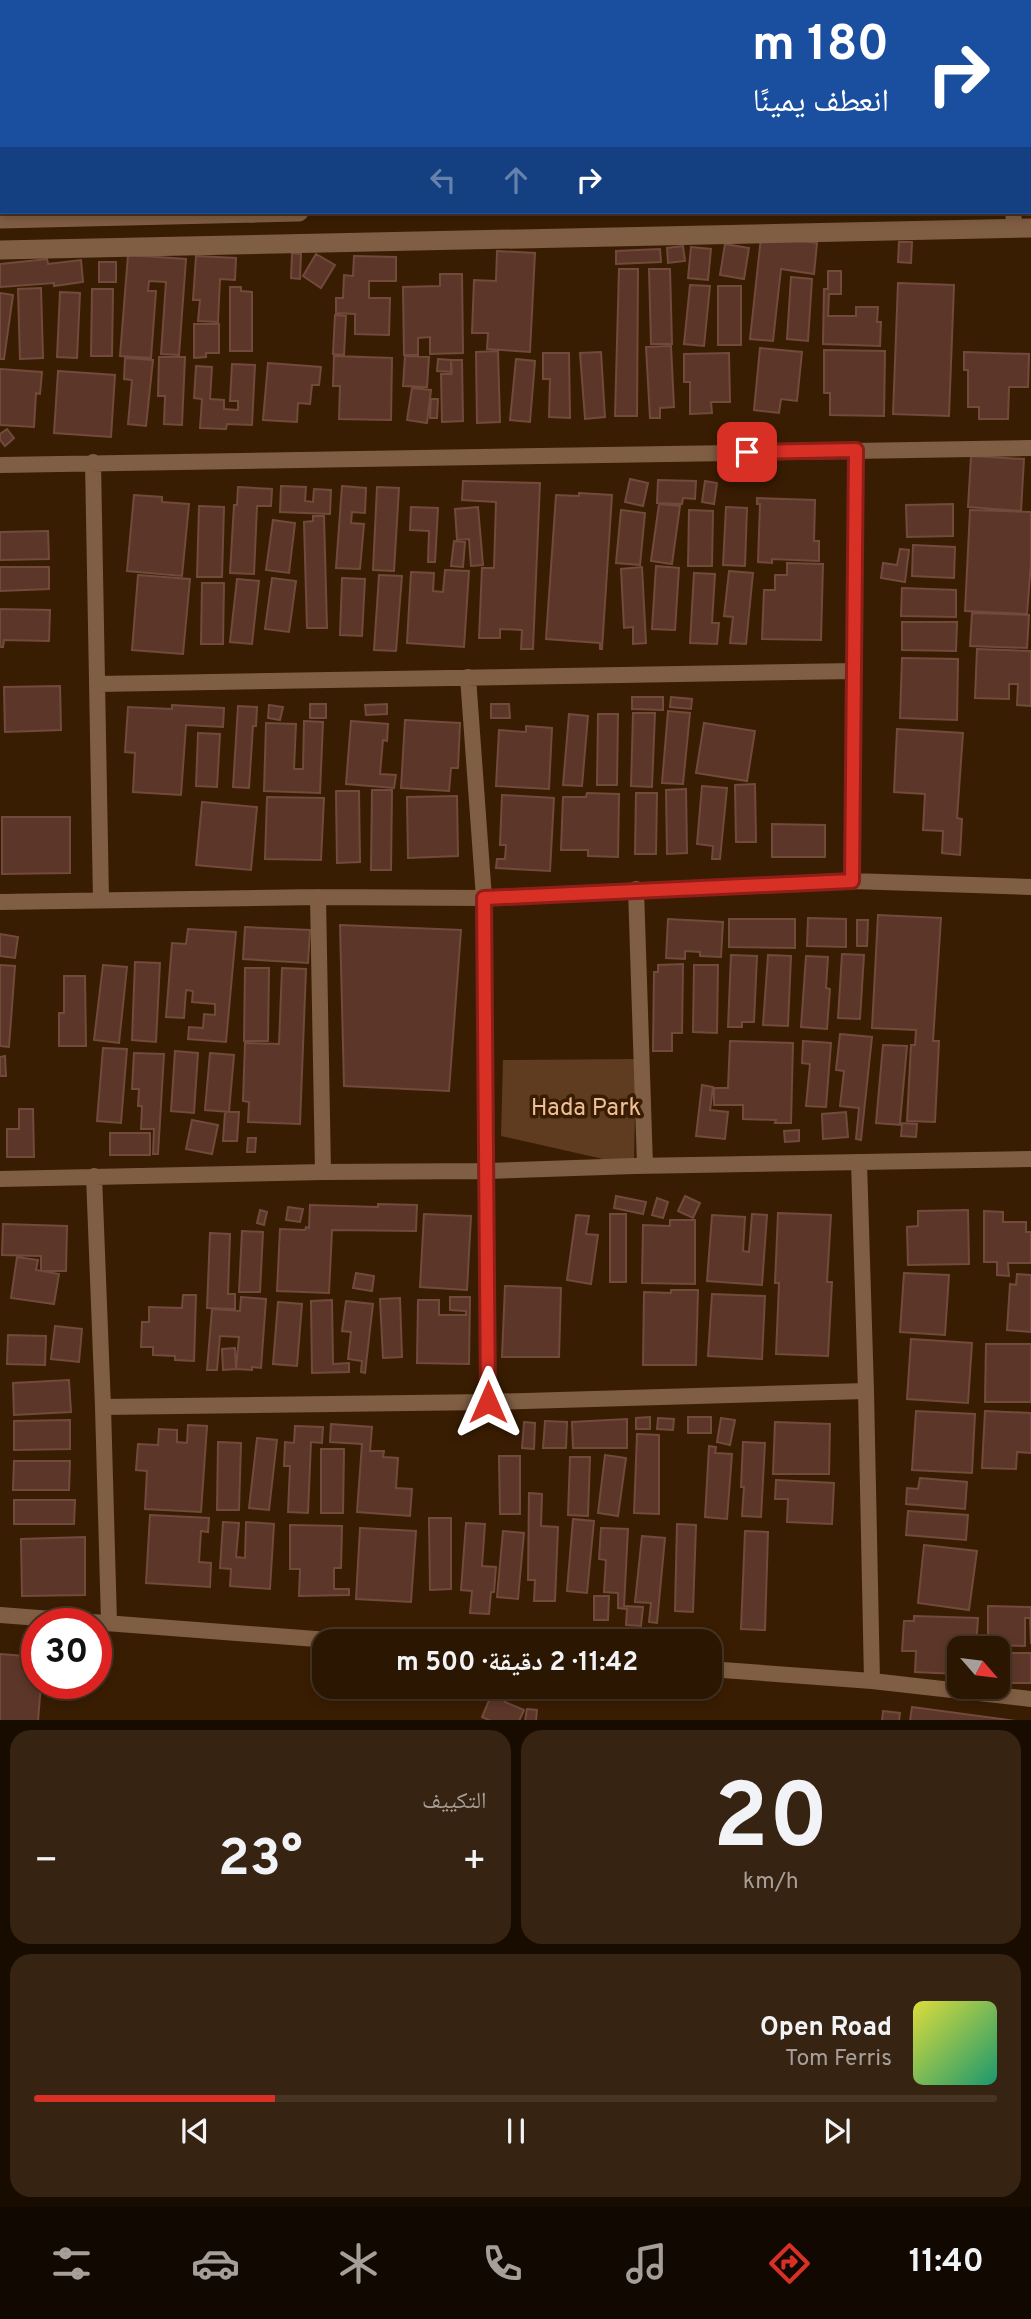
<!DOCTYPE html>
<html lang="ar">
<meta charset="utf-8">
<style>
:root{--surface:#2b1602;--page:#372311;--text:#f1f3f6;--muted:#a69f99;--line:#473524;--accent:#d93025}
body{margin:0;font-family:Overpass,"Noto Naskh Arabic",sans-serif;background:var(--page);color:var(--text);direction:rtl;height:100vh;display:flex;flex-direction:column;font-size:26px;white-space:nowrap}
*{box-sizing:border-box;margin:0}
p{font-size:23px;color:var(--muted)}
.icon{flex:none;width:38px;height:38px;fill:none;stroke:currentColor;stroke-width:2;stroke-linecap:round;stroke-linejoin:round}
.map{position:relative;height:1720px;overflow:hidden;direction:ltr}
.sheet{display:flex;flex-direction:column;gap:10px;padding:10px;background:#180c01;flex:1}
.sheet>*{flex:none}
.banner{position:absolute;left:0px;top:0px;width:1032px;height:214px;box-shadow:0 4px 10px #0003,0 0 0 2px var(--line);direction:rtl;background:#1a4fa0;color:#fff;overflow:hidden}
.needle{width:46px;rotate:118deg}
.tools{position:absolute;left:947px;top:1636px;display:grid;gap:14px}
.tools a{display:grid;place-items:center;width:63px;height:63px;border-radius:14px;background:var(--surface);box-shadow:0 4px 10px #0003,0 0 0 2px var(--line);font-size:35px}
.speed{position:absolute;left:21px;top:1608px;display:flex;gap:14px;font-size:35px;font-weight:700;text-align:center}
.speed>*{display:grid;place-content:center;width:91px;height:91px;border-radius:50%;background:var(--surface);box-shadow:0 4px 10px #0003,0 0 0 2px var(--line);line-height:1}
.speed .limit{border:10px solid #d22;background:#fff;color:#111}
.pin{position:absolute;display:grid;place-items:center;width:60px;height:60px;color:#fff;margin:-30px;border-radius:14px;box-shadow:0 4px 10px #0006}
.me{position:absolute;width:77px;margin:-38px;rotate:0deg;stroke-linejoin:round;filter:drop-shadow(0 0 5px #0008)}
.turn{display:flex;align-items:center;gap:24px;height:147px;padding:0 28px;font-size:32px}
.turn .icon{width:91px;height:91px;stroke-width:2.5}
.turn b{display:block;font-size:49px;line-height:60px}
.lanes{display:flex;align-items:center;height:66px;padding:0 28px;background:#0003;justify-content:center;gap:35px;direction:ltr}
.lanes .off{opacity:.35}
.big{font-size:52px;font-weight:700;line-height:1.1}
.sheet .tile{flex:1;display:flex;flex-direction:column;justify-content:center;gap:10px;min-width:0;padding:0 24px;border-radius:21px;background:var(--page)}
.sheet .dial{align-items:center;gap:0}
.dial b{font-size:91px;line-height:1}
.song{display:flex;align-items:center;gap:21px}
.cover{width:84px;height:84px;border-radius:10px;background:linear-gradient(135deg,hsl(60 70% 55%),hsl(160 70% 35%))}
.played{height:7px;border-radius:4px;background:linear-gradient(90deg,var(--accent) 25%,var(--line) 25%)}
.keys{display:flex;justify-content:space-around;direction:ltr}
.heat{display:flex;justify-content:space-between;align-items:center;font-size:38px;direction:ltr}
.sheet .tiles{flex:1;display:grid;gap:10px;grid-template-columns:1fr 1fr}
.tile:last-child{grid-column:span 2}
.trip{position:absolute;left:312px;top:1629px;width:410px;height:70px;border-radius:21px;background:var(--surface);box-shadow:0 4px 10px #0003,0 0 0 2px var(--line);font-weight:700;line-height:70px;text-align:center;direction:rtl}
.menu{display:flex;height:112px;justify-content:space-around;align-items:center;background:#110901;color:var(--muted)}
.menu .icon{width:49px;height:49px}
.menu .current{color:var(--accent)}
.menu b{font-size:32px;color:var(--text)}
.map>svg:first-child{display:block}
.green{fill:#5f3c1f}
.building{fill:#5c3629;stroke:#714a3c;stroke-width:2}
.lines{fill:none;stroke-linecap:round;stroke-linejoin:round}
.minor{stroke:#805e43;stroke-width:16}
.tertiary{stroke:#805e43;stroke-width:19}
.route-casing{stroke:#8d1f18;stroke-width:18}
.route{stroke:#d93025;stroke-width:12}
.labels{text-anchor:middle;stroke-width:7;stroke-linejoin:round;paint-order:stroke}
.park-label{font-size:24px;fill:#f0be97;stroke:#391d02}
</style>
<div class="map">
<svg width="1031" height="1721" viewBox="0 0 1031 1721">
<rect width="100%" height="100%" fill="#391d02"/>
<path class="green" d="M636,1059L634,1166L501,1136L503,1060Z"/>
<path class="building" d="M926,0H973V2H926Z
M0,114H2V158H0Z
M761,237L817,243L814,274L781,269L773,341L750,339Z
M899,242H912L911,263L898,262Z
M725,244L749,248L744,279L720,275Z
M683,246L685,261L668,263L667,248Z
M691,247L711,249L708,280L688,278Z
M660,249L661,262L616,264V251Z
M497,251L535,253L530,352L487,349L488,333H472L474,280L496,281Z
M292,253L301,254L300,279L291,278Z
M316,254L335,265L321,288L303,276Z
M128,255L186,259L179,355L161,354L166,282L149,281L148,291H156L151,358L120,356Z
M196,256L236,258L235,280L220,279L218,322L198,321L200,300H193Z
M354,256L396,257V281H369V298H390L389,335L355,334V314L336,313V298H343L344,275L353,276Z
M47,259L48,264L81,260L83,282L54,286V283L0,287V264Z
M99,262H116V282H99Z
M619,269H638L637,416H615Z
M649,269H670L672,344H651Z
M828,271H841V294H829L828,316H856V307H878L877,322H881L880,346L823,344L824,289H828Z
M440,274H462L463,353L430,354V337L418,338V355H404L403,287L440,286Z
M791,277L812,279L808,341L787,339Z
M898,283L954,285L949,416L893,414Z
M690,285L710,286L704,346L684,344Z
M718,286H741V345H718Z
M230,287H241V291L252,292V351H230Z
M41,288L43,358L20,359L18,289Z
M92,289H113L112,356H91Z
M60,292L80,293L77,358L57,357Z
M0,293L13,295L4,359H0Z
M335,315L346,316L344,355L333,354Z
M194,324H219V353H206V357L194,358Z
M671,346L674,407L660,408V418H650L646,347Z
M760,348L802,352L797,401L781,399L779,413L754,410Z
M824,350L885,351L884,416L830,415V393H824Z
M498,351L500,422L477,423L476,352Z
M601,352L605,417L585,419L580,353Z
M964,352L1029,354L1028,387H1009L1008,419H979V407H968V370H964Z
M543,353H569L570,418L549,417L550,379H543Z
M729,353L730,402H711L712,413L690,414V382H684V354Z
M334,356L392,358L391,420L339,419L340,386H333Z
M405,356L429,357L427,387L403,386Z
M159,357H185L182,425L164,424L165,396H158Z
M125,358L153,360L146,426L128,424L132,380L124,379Z
M438,359L451,360V372L437,371Z
M516,359L535,361L530,422L510,420Z
M451,360H462L463,421L442,422L441,374H452Z
M268,363L321,367L319,385H312L310,404L298,403L297,422L263,420Z
M232,364L255,365L252,425L227,424L226,429L200,428L202,399L194,398L196,366L212,367L210,399L224,400V409L238,410V401H230Z
M0,369L42,372L40,394L36,393L34,427L0,425Z
M58,371L115,375L111,437L54,433Z
M412,388L431,390L427,423L407,420Z
M431,399H438L437,418H430Z
M7,429L14,438L5,446L0,440V434Z
M971,456L1024,459L1021,511L968,507Z
M630,479L648,483L643,506L625,502Z
M658,480L696,481L695,499L683,498L682,504L657,503Z
M463,481L540,483L533,649H521L522,630L500,629V638H479L482,568H494L496,502L462,500Z
M705,481L717,483L714,504L702,502Z
M281,486L306,487L305,501L313,502L314,489L331,490L330,514L280,512Z
M342,486L366,488L365,513L352,512L351,523L364,524L360,569L336,568Z
M238,487L272,489L271,506H257L254,574L230,573L234,505H237Z
M377,487L399,488L394,571L373,570Z
M579,493L612,495L602,649H600V643L546,639L556,495L579,496Z
M134,495L162,497V502L189,504L182,576L127,571Z
M757,498L815,500L814,541H819V561L772,559V563L758,562L760,504H757Z
M659,504L680,506L672,564L651,561Z
M953,504V536L907,537L906,505Z
M199,506L224,507L222,577H197Z
M411,507L438,508L435,562H428L429,531L410,530Z
M478,507L483,565L471,566L469,539L457,540L455,509Z
M726,507L747,508L745,566L723,565Z
M621,510L645,513L640,565L616,563Z
M689,510L713,511L712,566H688Z
M970,510L1031,512V563L1027,614L965,611Z
M313,516H324L327,628H307L304,522L313,521Z
M273,520L295,523L289,573L266,570Z
M48,531L49,559L0,560V532Z
M454,541L465,542L463,567L451,566Z
M913,545L955,547L954,578L912,576Z
M900,549L909,550L905,582L881,578L883,563L897,565Z
M787,563L823,564L821,640L762,639L764,590H775V575H787Z
M656,566L679,568L675,630L652,629Z
M0,567H49V589L0,591Z
M642,567L646,643L633,644V627L624,628L621,569Z
M445,570L469,571L464,647L407,643L411,572L434,573L433,591L443,592Z
M729,571L753,573L746,644L730,643L733,617L724,616Z
M694,573L715,574L712,623H719L717,644L690,643Z
M138,575L190,579L183,654L132,650Z
M379,575L402,576L396,651L374,650Z
M272,578L296,581L289,632L265,629Z
M342,578L365,579L362,636L340,635Z
M237,579L259,581L252,644L230,642Z
M202,583H224L223,644H201Z
M902,588L956,590V617L901,616Z
M0,609L50,610L49,641L4,640L3,647H0Z
M972,613L1029,615L1027,648L970,646Z
M902,622H957L956,651L902,650Z
M977,649L1031,651V706L1017,705L1018,684H1009V699L975,698Z
M902,658L958,659L957,720L900,718Z
M60,686L61,730L5,732L4,687Z
M632,697H663V710L632,709Z
M671,697L692,699L691,709L670,707Z
M310,704H326V718H310Z
M387,704V714L366,715L365,705Z
M491,704H509L510,718H491Z
M172,705L224,708L223,727L186,725L181,795L133,792L135,753L125,752L128,707L172,709Z
M269,705L283,707L280,720L268,718Z
M238,706L257,707L256,726H253L249,788L233,787Z
M668,711L690,713L683,784L662,783Z
M633,713H655L652,787L631,786Z
M569,714L588,716L582,786L563,785Z
M598,714H618L617,785H597Z
M405,720L460,723L458,768H451L449,791L401,788Z
M304,721L323,722L320,793L264,791L266,723L296,724L294,769H303Z
M351,721L388,724L387,741L383,740L380,774L396,775L394,788L346,784Z
M704,723L755,731L747,781L696,773Z
M526,726L552,728L549,789L496,786L499,730L526,732Z
M897,729L963,733L957,818L962,819L960,855L942,853L943,831L923,830L925,794L894,792Z
M198,733L220,734L217,787L196,786Z
M755,784L756,842H736L735,785Z
M702,786L727,788L720,859H712L713,846L697,844Z
M686,789L687,853L667,854L666,790Z
M372,790H392L391,870H371Z
M336,791H359L360,862L337,863Z
M587,793L619,794L618,857L588,856V850H561L563,797H586Z
M636,793H657L656,854H635Z
M502,795L554,798L550,871L496,868L497,859H505L506,845H500Z
M457,796L458,856L408,858L407,797Z
M267,797L324,798L321,860L265,859Z
M202,802L257,807L251,870L196,865Z
M2,817H70V873L2,874Z
M772,824L825,825V857H772Z
M878,915L941,918L933,1041H939L935,1122L907,1121L911,1045H915L916,1030L872,1028Z
M808,918L846,919V947L807,946Z
M668,919L723,922L721,957L700,956V952L685,951V959L666,958Z
M729,919H795V948L729,947Z
M857,920H868L867,946H857Z
M340,925L461,930L449,1091L344,1086Z
M245,927L310,930L308,963L243,959Z
M188,929L236,932L226,1042L188,1039L189,1027L203,1028L204,1014L215,1015V1004L192,1002L193,991L186,990L184,1018L166,1017L172,943L186,944Z
M0,934L18,937L15,958L0,956Z
M842,954L864,955L860,1019L838,1018Z
M731,955L757,956L754,1022H742V1027H728Z
M768,955L791,956L788,1026L763,1025Z
M806,956L828,957L826,988L830,989L827,1029L801,1027Z
M135,962L160,963L156,1042L132,1040Z
M683,964L682,1033H672V1051H653L654,972H658V965Z
M0,965L15,966L9,1047L0,1046Z
M103,965L127,967L119,1043L94,1040Z
M694,965H718L717,1033L693,1032Z
M245,968H269L268,1041H244Z
M282,968L306,969L300,1124L248,1122L249,1102L243,1101L245,1043L279,1044Z
M64,976H85L86,1046H59V1013H64Z
M840,1034L872,1037L861,1140L856,1139L859,1108L840,1106L844,1071L836,1070Z
M730,1041L793,1043L791,1123H775L776,1120L743,1119V1105H714V1088H728Z
M803,1041L831,1043L826,1107L806,1106L810,1064L802,1063Z
M883,1045L907,1046L900,1123L917,1124L916,1137L901,1136L902,1125L876,1123Z
M103,1048L127,1049L121,1123L97,1121Z
M175,1051L198,1053L194,1113L171,1111Z
M134,1053L164,1054L158,1154H153L154,1129H141L142,1106H138L139,1089H132Z
M210,1053L234,1055L229,1112L205,1110Z
M5,1056L6,1076H0V1057Z
M702,1085L713,1087L710,1110L728,1112L725,1139L696,1136Z
M19,1109H33L34,1157H7V1129H19Z
M225,1112H239L237,1141H223Z
M846,1112L848,1137L823,1139L822,1114Z
M192,1120L218,1125L212,1154L186,1149Z
M799,1130V1141L785,1142L784,1131Z
M110,1133H150V1155H110Z
M248,1138H256L255,1152H247Z
M616,1196L646,1202L643,1214L614,1208Z
M685,1196L700,1203L693,1218L678,1211Z
M657,1198L668,1202L663,1218L652,1215Z
M378,1204L417,1205L416,1231L332,1230L329,1293L277,1291L280,1229L305,1230L306,1227L309,1228L310,1205L378,1207Z
M288,1207L303,1209L300,1222L286,1220Z
M260,1210L267,1212L264,1225L257,1223Z
M968,1210L969,1264L908,1265L907,1227L918,1226V1211Z
M984,1211L1003,1212V1222H1026V1232H1031V1263H1008L1009,1276L997,1275V1262H984Z
M778,1213L831,1215L827,1282H832L828,1356L776,1354L779,1283H775Z
M424,1214L471,1216L467,1290L420,1287Z
M610,1214H626V1282H610Z
M752,1214L767,1215L762,1285L707,1281L712,1215L745,1217L743,1251L749,1252Z
M576,1215L589,1216L586,1234L598,1235L591,1284L567,1280Z
M670,1220H695V1284L642,1283L643,1225L670,1226Z
M3,1224L67,1226L66,1271H41V1256L2,1255Z
M242,1231L263,1232L260,1292H239Z
M210,1233L230,1234L228,1294H235V1309L207,1308Z
M17,1257L38,1260L36,1270L59,1274L54,1304L11,1298Z
M356,1273L374,1276L372,1291L353,1288Z
M904,1273L949,1275L945,1335L900,1332Z
M1017,1274L1031,1275V1332L1007,1330L1010,1284L1016,1285Z
M505,1286L561,1288L559,1357H502Z
M671,1290H698L696,1365H643L644,1292L671,1293Z
M712,1294L765,1296L762,1359L708,1356Z
M183,1295H196L194,1361L175,1360V1356L153,1355V1347H141L142,1322H149V1307L182,1308Z
M241,1297L266,1299L261,1368L252,1367V1370L236,1369L239,1337L220,1336L217,1370H207L212,1309L240,1311Z
M450,1297H470L469,1364L417,1363L418,1300H439V1315H466V1311L450,1310Z
M400,1298L402,1357L383,1358L380,1299Z
M332,1300L333,1364L349,1363V1372L312,1373L311,1301Z
M346,1301L373,1304L365,1373L361,1372L362,1361L348,1359L351,1332L342,1331Z
M278,1302L302,1304L297,1366L273,1364Z
M55,1326L82,1329L79,1362L51,1359Z
M8,1335L46,1336L45,1365L7,1364Z
M911,1339L972,1343L968,1403L907,1399Z
M986,1344H1031V1402H985Z
M235,1348L236,1369L223,1370L222,1349Z
M69,1380L71,1412L14,1415L13,1383Z
M916,1411L975,1414L972,1473L912,1470Z
M985,1411L1031,1413V1453L1017,1452L1016,1469L982,1468Z
M650,1417V1429H636V1418Z
M688,1417H711V1433H688Z
M658,1418L674,1419L673,1430L657,1429Z
M721,1418L735,1420L730,1445L717,1442Z
M627,1419V1448H573L572,1422Z
M70,1420V1449L14,1450V1421Z
M545,1421L567,1422L566,1448H543Z
M524,1422L535,1423L534,1449L522,1448Z
M775,1422L830,1424L829,1474H773Z
M331,1424L372,1427L370,1451H384L383,1457L398,1458L396,1488L412,1489L410,1516L357,1512L362,1444L330,1442Z
M188,1425L207,1426L201,1512L145,1509L147,1471L136,1470L138,1444L158,1445L159,1429L177,1430V1442L187,1443Z
M295,1426L323,1427L322,1443L311,1442L308,1513L288,1512L290,1466H284L285,1442L294,1443Z
M637,1434L659,1435V1514L634,1513Z
M257,1438L277,1440L269,1510L249,1508Z
M218,1442L241,1443L239,1510H217Z
M743,1442L765,1443L761,1517L742,1516L744,1487H741Z
M709,1446L716,1447L715,1453L732,1454L727,1519L705,1517Z
M321,1449H344L343,1513H321Z
M605,1455L626,1458L618,1516L598,1513Z
M499,1456H520V1514H500Z
M570,1457H590L588,1516L568,1515Z
M14,1461H70L69,1490H13Z
M920,1478L967,1482L965,1509L906,1504L907,1488L918,1489Z
M776,1480L834,1483L832,1524L787,1522L788,1499H775Z
M529,1493L542,1494L541,1526L558,1527L555,1601H534L535,1580H528Z
M14,1500H75L74,1524H14Z
M908,1511L968,1515L966,1540L906,1535Z
M150,1515L209,1518L208,1532L201,1531L199,1562L211,1563L210,1587L146,1583Z
M429,1518H451V1589L430,1590Z
M573,1519L594,1521L587,1593L567,1591Z
M223,1522L239,1523L236,1557L245,1558L246,1522L274,1524L270,1589L230,1586L231,1569L220,1568Z
M466,1523L485,1524L482,1566L496,1567L494,1592H491L489,1614L470,1613L472,1591L461,1590Z
M677,1524L696,1525L693,1612L675,1611Z
M290,1525L342,1526L341,1568H334V1589H349V1595L299,1596L300,1569H290Z
M360,1528L416,1531L411,1602L356,1599Z
M601,1528L628,1529L624,1606L643,1607L641,1626L626,1625L627,1609L618,1608V1593L604,1592L606,1560L599,1559Z
M503,1531L524,1533L518,1599L497,1597Z
M745,1531L768,1532L765,1630L741,1629Z
M642,1536L665,1538L657,1623L649,1622L651,1603L635,1602Z
M85,1537V1595L22,1596L21,1539Z
M924,1545L977,1551L969,1610L918,1603Z
M594,1596H609L608,1620H594Z
M988,1606L1031,1607V1644L1030,1618H1025V1646L988,1645Z
M914,1616L978,1618L976,1648H959V1674L915,1672L916,1651H902L904,1621H914Z
M998,1653H1031V1683H998Z
M0,1654L37,1657V1684H41L38,1721H0Z
M493,1691L507,1697L505,1702L524,1710L519,1721H491L482,1717Z
M912,1707L1016,1721H910Z
M527,1709L537,1710L536,1721H525Z
M883,1711L900,1713L899,1721H882Z"/>
<g class="lines">
<path class="minor" d="M81,0V2
M590,0V2
M782,0V2
M1003,0H1011
M257,2V0
M423,2V0
M713,2L755,0
M818,2V0
M0,31H2
M1013,212L1015,229
M93,462L101,900
M0,465L1031,448
M468,677L484,898L488,1402
M98,684L855,671
M852,881L856,450
M636,889L645,1166
M318,897L323,1172
M0,902L318,897L484,898L852,881L1031,887
M859,1162L866,1391L872,1681
M94,1176L103,1407L109,1622
M0,1179L323,1172L487,1171L634,1166L1031,1159
M103,1407L488,1402L866,1391
M0,1615L355,1642
M709,1669L872,1681L1031,1699"/>
<path class="tertiary" d="M0,219L299,212
M0,250L1031,228"/>
</g>
<g class="lines">
<g class="route-casing">
<path id="route" d="M488,1402L484,898L852,881L856,450L747,452"/>
</g>
<use href="#route" class="route"/>
</g>
<g class="labels">
<g class="park-label">
<text x="586" y="1115">Hada Park</text>
</g>
</g>
</svg>
<div class="tools">
<a><svg class="needle" viewBox="-14 -14 28 28"><path d="M0-13l5 13h-10z" fill="#e53935"/><path d="M0 13l5-13h-10z" fill="#a69f99"/></svg></a>
</div>
<div class="speed"><div class="limit">30</div></div>
<div class="pin" style="left:747px;top:452px;background:#d93025"><svg class="icon" aria-label="arrive" viewBox="0 0 24 24"><path d="M6 21V4h12l-3 4 3 4H6"/></svg></div>
<svg class="me" style="left:488px;top:1402px" viewBox="-20 -20 40 40"><path d="M0-17L14 15 0 8-14 15z" fill="#d93025" stroke="#fff" stroke-width="4"/></svg>
<div class="trip">11:42 · 2 دقيقة · 500 m</div>
<div class="banner">
<div class="turn"><svg class="icon" aria-label="right" viewBox="0 0 24 24"><path d="M7 20v-9h11M14 6l5 5-5 5"/></svg><div><b>180 m</b>انعطف يمينًا</div></div>
<div class="lanes"><svg class="icon off" aria-label="left" viewBox="0 0 24 24"><path d="M17 20v-9H6M10 6l-5 5 5 5"/></svg><svg class="icon off" aria-label="ahead" viewBox="0 0 24 24"><path d="M12 20V5M6 11l6-6 6 6"/></svg><svg class="icon" aria-label="right" viewBox="0 0 24 24"><path d="M7 20v-9h11M14 6l5 5-5 5"/></svg></div>
</div>
</div>
<section class="sheet">
<div class="tiles">
<div class="tile dial"><b>20</b><p>km/h</p></div>
<div class="tile"><p>التكييف</p>
<div class="heat"><a>−</a><b class="big">23°</b><a>+</a></div>
</div>
<div class="tile">
<div class="song"><i class="cover"></i><div><b>Open Road</b><p>Tom Ferris</p></div></div>
<div class="played"></div>
<div class="keys"><svg class="icon" aria-label="previous" viewBox="0 0 24 24"><path d="M18 5L8 12l10 7zM5 5v14"/></svg><svg class="icon" aria-label="pause" viewBox="0 0 24 24"><path d="M8 5v14M16 5v14"/></svg><svg class="icon" aria-label="next" viewBox="0 0 24 24"><path d="M6 5l10 7-10 7zM19 5v14"/></svg></div>
</div>
</div>
</section>
<nav class="menu">
<b>11:40</b>
<svg class="icon current" aria-label="directions" viewBox="0 0 24 24"><path d="M12 3l9 9-9 9-9-9zM9 14v-3h6M13 9l2 2-2 2"/></svg>
<svg class="icon" aria-label="music" viewBox="0 0 24 24"><path d="M9 18V5l10-2v13"/><circle cx="6" cy="18" r="3"/><circle cx="16" cy="16" r="3"/></svg>
<svg class="icon" aria-label="phone" viewBox="0 0 24 24"><path d="M5 4h4l2 5-3 2q2 4 5 5l2-3 5 2v4C11 20 4 13 5 4z"/></svg>
<svg class="icon" aria-label="climate" viewBox="0 0 24 24"><path d="M12 3v18M4 7l16 10M4 17L20 7"/></svg>
<svg class="icon" aria-label="car" viewBox="0 0 24 24"><path d="M5 17H2v-5l4-1 3-4h7l3 4 3 1v5h-3M9 17h6M6 11h13"/><circle cx="7" cy="17" r="2"/><circle cx="17" cy="17" r="2"/></svg>
<svg class="icon" aria-label="filters" viewBox="0 0 24 24"><path d="M4 7h16M4 17h16"/><circle cx="9" cy="7" r="2"/><circle cx="15" cy="17" r="2"/></svg>
</nav>
